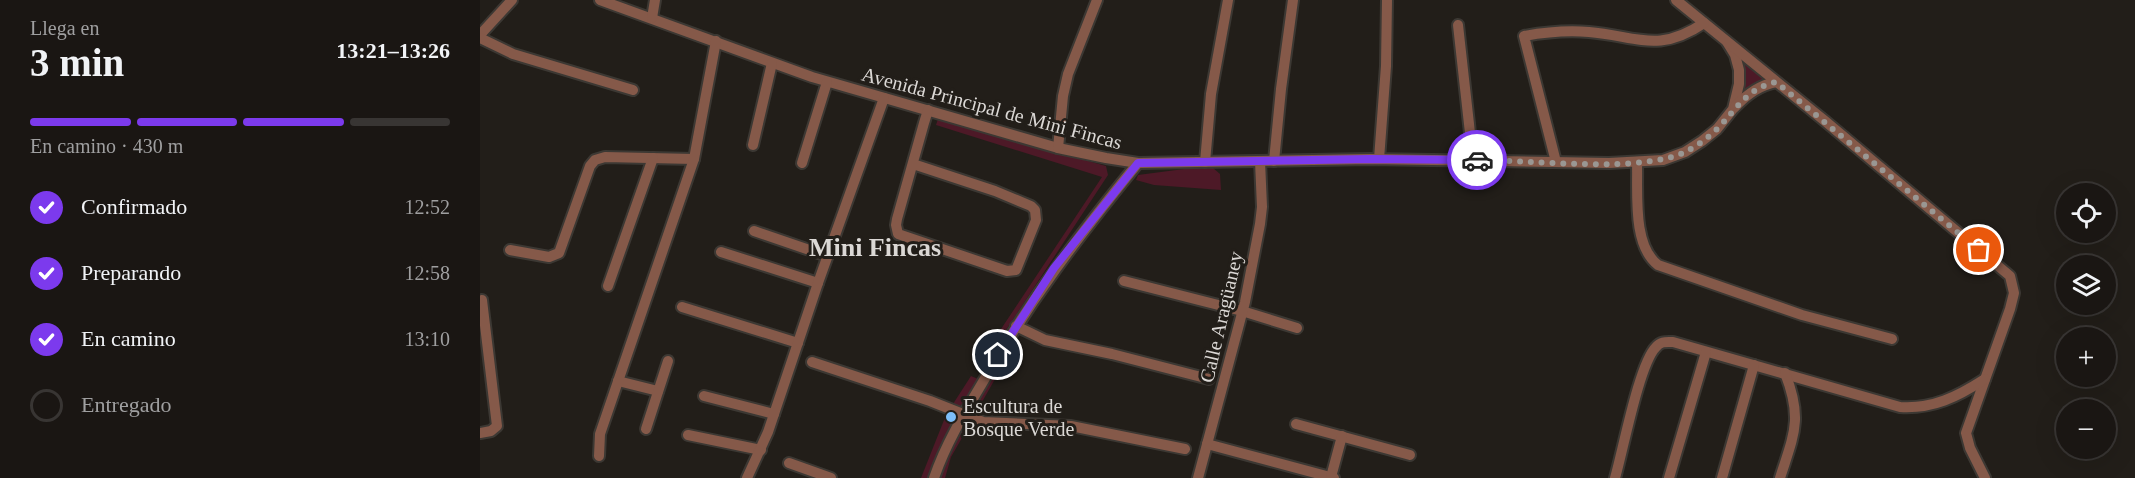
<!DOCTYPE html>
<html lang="es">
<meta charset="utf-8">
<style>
body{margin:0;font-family:"Times New Roman",serif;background:#272321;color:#f1f3f6;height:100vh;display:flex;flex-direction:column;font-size:22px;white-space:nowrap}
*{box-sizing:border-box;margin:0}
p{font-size:20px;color:#9f9fa0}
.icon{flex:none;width:33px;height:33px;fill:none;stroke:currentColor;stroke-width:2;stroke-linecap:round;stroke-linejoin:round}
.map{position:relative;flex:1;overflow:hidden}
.sheet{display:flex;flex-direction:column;background:#1a1613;width:480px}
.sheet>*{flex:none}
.fabs{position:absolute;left:1576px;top:183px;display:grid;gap:12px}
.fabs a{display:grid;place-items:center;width:60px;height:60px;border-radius:50%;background:#1a1613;box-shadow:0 6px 24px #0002,0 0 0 2px #383533;font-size:30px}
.pin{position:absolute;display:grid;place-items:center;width:51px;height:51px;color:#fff;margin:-26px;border:3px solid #fff;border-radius:50%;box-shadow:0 2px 6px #0007}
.courier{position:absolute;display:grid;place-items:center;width:60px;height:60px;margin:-30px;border:4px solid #7c3aed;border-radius:50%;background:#fff;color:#222;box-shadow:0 2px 8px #0007}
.headline em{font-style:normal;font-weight:600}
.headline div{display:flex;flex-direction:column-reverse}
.headline{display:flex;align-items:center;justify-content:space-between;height:102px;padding:0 30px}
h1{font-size:39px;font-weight:600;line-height:45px}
.bar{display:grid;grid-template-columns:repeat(4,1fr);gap:9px 6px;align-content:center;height:72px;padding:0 30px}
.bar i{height:8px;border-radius:4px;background:#383533}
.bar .selected{background:#7c3aed}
.bar p{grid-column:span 4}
ol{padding:0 30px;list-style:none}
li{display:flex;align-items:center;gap:18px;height:66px}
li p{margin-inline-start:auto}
li .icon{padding:6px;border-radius:50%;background:#7c3aed;color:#fff;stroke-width:4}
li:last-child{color:#9f9fa0}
li i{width:33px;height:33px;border:3px solid #383533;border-radius:50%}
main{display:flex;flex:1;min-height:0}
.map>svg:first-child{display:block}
.green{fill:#4d1927}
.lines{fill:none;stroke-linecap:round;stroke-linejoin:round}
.minor-casing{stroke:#3c3833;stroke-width:14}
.minor{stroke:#855949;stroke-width:10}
.done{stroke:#9a9793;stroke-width:6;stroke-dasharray:0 10.8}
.route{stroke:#7c3aed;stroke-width:8}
.poi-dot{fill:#7dbef9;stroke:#221e19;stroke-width:2}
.labels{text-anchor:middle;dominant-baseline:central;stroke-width:6;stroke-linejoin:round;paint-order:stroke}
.street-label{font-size:20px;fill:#dbd8d5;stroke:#221e19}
.poi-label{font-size:20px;fill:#dbd8d5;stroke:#221e19;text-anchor:start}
.district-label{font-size:26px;font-weight:bold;fill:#dbd8d5;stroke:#221e19}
</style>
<main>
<section class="sheet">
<div class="headline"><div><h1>3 min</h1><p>Llega en</p></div><em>13:21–13:26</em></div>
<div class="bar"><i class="selected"></i><i class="selected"></i><i class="selected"></i><i></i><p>En camino · 430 m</p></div>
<ol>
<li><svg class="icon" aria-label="check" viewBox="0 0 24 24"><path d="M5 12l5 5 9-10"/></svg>Confirmado<p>12:52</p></li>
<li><svg class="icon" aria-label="check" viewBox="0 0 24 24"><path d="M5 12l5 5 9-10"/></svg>Preparando<p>12:58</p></li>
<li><svg class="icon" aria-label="check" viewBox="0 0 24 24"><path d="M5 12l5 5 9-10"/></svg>En camino<p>13:10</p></li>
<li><i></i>Entregado</li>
</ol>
</section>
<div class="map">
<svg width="1655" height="478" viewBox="0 0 1655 478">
<rect width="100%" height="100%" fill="#221e19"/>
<g class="green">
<path d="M1255,55L1296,82L1256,97Z"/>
<path d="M458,119L626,166L628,175L522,336L517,335L622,177L456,125Z"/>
<path d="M733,168L740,174L741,190L674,185L656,180L658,175L704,169Z"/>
<path d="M512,339L519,342L505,365L498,362Z"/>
<path d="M513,370L519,372L494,416L488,413Z"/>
<path d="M491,376L498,379L480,407L473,404Z"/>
<path d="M468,410L477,413L451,478H441Z"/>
<path d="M484,420L491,422L471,457L465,478H460L466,456Z"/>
</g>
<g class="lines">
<g class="minor-casing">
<g id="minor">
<path d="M120,0L332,77L578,148L626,158L658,163L890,159L1129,163L1183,160L1205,152L1222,141L1237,129L1253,109L1259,84V70L1255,55L1247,42"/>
<path d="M1196,0L1345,121L1530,276L1534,293L1530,309L1486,433L1490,448L1505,478"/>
<path d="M172,18L175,0"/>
<path d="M978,25L993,160"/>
<path d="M0,35L32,0"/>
<path d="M0,38L33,54L153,90"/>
<path d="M1255,107C1267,94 1280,85 1296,82"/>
<path d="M273,145L292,63"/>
<path d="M578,148L583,96L588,74L617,0"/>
<path d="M899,159L906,66L907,0"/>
<path d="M794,161L801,89L813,0"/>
<path d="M725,162L731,94L748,0"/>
<path d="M1076,162L1044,36C1066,32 1087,30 1109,32C1157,36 1178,54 1224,23"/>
<path d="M1157,162C1158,192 1152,245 1178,265L1322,315L1412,339"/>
<path d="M322,163L347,82"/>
<path d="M433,164L515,191L551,206L555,210L556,220L536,270L527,271L418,234L416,225L417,219L444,123L448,110"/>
<path d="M274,231L347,256"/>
<path d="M30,250L69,257L79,253L110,166L115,160L125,157L214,159"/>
<path d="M241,252L338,283"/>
<path d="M644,281L762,311L817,328"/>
<path d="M128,286L173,158"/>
<path d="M202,307L318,343"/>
<path d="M536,326L565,340L632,354L729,379"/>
<path d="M332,362L450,401L503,422L591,426L705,449"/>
<path d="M138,381L178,391"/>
<path d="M224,396L294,414"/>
<path d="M816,424L930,455"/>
<path d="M166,429L188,361"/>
<path d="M0,433L11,431L17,426L2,300"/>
<path d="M208,435L281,450"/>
<path d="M727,444L854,478"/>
<path d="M119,456L120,434L214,159L236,41"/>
<path d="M309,463L351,478"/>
<path d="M851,477L862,436"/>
<path d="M267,478L288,432L338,283L404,98"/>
<path d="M454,478C466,443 485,412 504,380C550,300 600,234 658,163"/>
<path d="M718,478L765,302L780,224L782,207L780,161"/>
<path d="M1135,478C1143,451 1159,364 1176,347C1181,341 1186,342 1193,342L1420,407C1453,409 1477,397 1505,379"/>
<path d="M1189,478L1226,352"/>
<path d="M1242,478L1274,365"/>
<path d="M1300,478C1314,434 1323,419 1305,373"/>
</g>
</g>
<use href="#minor" class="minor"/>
</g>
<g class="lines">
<path class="done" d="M997,160C1050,160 1164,174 1207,151C1218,145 1228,138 1237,129C1256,110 1267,88 1296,82L1499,250"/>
<path class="route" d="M518,355L574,268L658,163L890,159L997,160"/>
</g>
<circle class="poi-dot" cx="471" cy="417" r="6"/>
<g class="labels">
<g class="street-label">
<text transform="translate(512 108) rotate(15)">Avenida Principal de Mini Fincas</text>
<text transform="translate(741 317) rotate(-77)">Calle Aragüaney</text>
</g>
<g class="poi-label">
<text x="483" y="406">Escultura de<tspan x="483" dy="23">Bosque Verde</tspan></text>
</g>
<g class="district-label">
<text x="395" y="247">Mini Fincas</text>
</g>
</g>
</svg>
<div class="fabs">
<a><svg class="icon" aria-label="locate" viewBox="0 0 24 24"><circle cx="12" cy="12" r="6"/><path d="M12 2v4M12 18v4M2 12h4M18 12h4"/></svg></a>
<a><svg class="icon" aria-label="layers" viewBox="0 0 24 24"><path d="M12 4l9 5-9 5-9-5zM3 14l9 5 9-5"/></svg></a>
<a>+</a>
<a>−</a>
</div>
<div class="pin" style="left:1499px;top:250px;background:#ea580c"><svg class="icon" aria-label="bag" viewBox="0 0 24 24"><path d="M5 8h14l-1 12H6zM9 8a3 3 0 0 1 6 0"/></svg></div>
<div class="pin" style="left:518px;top:355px;background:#1f2937"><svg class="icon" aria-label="home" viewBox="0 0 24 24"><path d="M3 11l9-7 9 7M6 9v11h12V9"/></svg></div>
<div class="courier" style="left:997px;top:160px"><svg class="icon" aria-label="car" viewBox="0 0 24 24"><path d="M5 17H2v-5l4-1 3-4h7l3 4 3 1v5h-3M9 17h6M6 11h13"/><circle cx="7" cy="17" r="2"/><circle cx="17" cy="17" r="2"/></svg></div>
</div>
</main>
